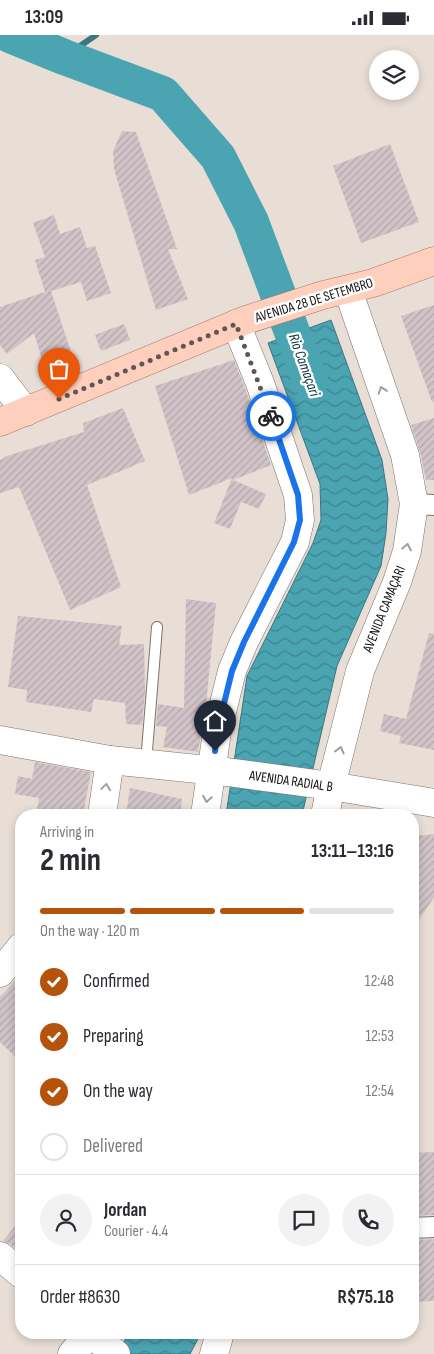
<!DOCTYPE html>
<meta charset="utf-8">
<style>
body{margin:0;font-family:"Sofia Sans Condensed",sans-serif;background:#f2f2f3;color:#2b2b33;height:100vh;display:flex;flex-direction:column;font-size:19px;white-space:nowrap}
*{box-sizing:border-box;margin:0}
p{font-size:16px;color:#7c7c81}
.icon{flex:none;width:28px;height:28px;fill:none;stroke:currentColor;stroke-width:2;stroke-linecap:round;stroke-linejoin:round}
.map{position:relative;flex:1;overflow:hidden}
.drawer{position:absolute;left:15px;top:774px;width:404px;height:530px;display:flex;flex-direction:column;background:#fff;border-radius:20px;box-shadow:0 2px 8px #0003}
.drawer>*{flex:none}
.tools{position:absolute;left:369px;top:15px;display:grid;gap:10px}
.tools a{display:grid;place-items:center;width:50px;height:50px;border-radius:50%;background:#fff;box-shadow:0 2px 8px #0003;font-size:25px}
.pin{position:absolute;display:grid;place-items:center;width:42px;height:42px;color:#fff;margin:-51px -21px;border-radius:50% 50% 50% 0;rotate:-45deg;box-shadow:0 0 5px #0007}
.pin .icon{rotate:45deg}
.courier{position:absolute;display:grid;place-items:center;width:50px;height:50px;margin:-25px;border:4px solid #1a73e8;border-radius:50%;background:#fff;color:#222;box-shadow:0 1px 6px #0007}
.summary em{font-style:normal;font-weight:700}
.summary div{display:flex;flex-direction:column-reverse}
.summary{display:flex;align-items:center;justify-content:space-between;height:85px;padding:0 25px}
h1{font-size:32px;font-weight:700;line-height:38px}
.bar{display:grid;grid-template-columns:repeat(4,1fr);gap:8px 5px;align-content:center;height:60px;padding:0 25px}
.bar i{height:6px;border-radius:4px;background:#e1e1e2}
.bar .on{background:#b45309}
.bar p{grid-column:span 4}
.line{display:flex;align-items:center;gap:12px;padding:0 25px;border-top:1px solid #e1e1e2}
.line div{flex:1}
.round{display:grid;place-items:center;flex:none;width:52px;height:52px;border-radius:26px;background:#f2f2f3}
ol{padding:0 25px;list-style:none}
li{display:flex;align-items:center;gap:15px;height:55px}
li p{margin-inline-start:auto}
li .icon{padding:5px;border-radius:50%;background:#b45309;color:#fff;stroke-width:4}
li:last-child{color:#7c7c81}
li i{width:28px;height:28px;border:2px solid #e1e1e2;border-radius:50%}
.status{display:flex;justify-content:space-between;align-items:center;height:35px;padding:0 25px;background:#fff;direction:ltr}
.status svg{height:14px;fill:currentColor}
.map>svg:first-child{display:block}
.water{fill:url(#water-waves);stroke:#3a7780}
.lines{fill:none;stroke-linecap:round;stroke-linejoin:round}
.stream{stroke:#3a7780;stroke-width:6}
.river{stroke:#4ba4b2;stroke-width:36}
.building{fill:url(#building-hatch)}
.lane-casing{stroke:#7d736c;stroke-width:12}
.street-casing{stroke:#7d736c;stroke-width:22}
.secondary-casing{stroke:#7d736c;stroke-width:29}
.primary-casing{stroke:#ac7763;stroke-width:29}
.lane{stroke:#fff;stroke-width:10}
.street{stroke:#fff;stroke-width:20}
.secondary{stroke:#fff;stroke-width:28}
.primary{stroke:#ffcfbe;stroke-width:28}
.oneway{stroke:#a19f9e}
.done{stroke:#5e5753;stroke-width:5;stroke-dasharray:0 9}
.route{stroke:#1a73e8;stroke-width:6}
.labels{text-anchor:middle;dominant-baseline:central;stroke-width:5;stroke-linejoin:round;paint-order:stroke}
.street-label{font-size:14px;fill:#130f0c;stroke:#fff}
.water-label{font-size:15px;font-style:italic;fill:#063239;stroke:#fff}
</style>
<div class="status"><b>13:09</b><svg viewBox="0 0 49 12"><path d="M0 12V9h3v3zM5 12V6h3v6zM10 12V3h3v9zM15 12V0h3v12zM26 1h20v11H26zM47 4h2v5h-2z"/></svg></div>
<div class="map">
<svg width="434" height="1319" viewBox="0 0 434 1319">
<defs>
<pattern id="water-waves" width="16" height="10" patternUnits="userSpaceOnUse" patternTransform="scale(1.25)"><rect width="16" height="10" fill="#4ba4b2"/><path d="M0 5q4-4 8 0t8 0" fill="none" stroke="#3d848f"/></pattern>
<pattern id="building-hatch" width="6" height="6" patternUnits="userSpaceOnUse" patternTransform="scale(1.25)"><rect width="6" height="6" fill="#d1c4c9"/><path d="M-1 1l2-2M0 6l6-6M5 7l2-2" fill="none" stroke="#b3a7ab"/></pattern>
</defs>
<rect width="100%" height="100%" fill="#e9ded6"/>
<g class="water">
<path d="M331,285L382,425L388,464L386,498L381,531L337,631L302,780H226L247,641L313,508L321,485L320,449L268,308Z"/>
<path d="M128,1298H201L190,1319H115L122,1312Z"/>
</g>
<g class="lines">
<path class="stream" d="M64,22L96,0"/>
<path class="river" d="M10,0L64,22L163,59L218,122L251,187L310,345"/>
</g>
<g class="building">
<path d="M122,96L136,97L177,214H168L188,264L156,275L114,134L113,116Z"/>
<path d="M390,109L419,187L361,208L333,131Z"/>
<path d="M54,180L60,199L80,192L87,213L95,211L111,258L87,266L81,247L51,256L72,320L44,331L34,298L7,319L0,310V272L45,257L35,225L45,222L33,188Z"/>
<path d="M434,270V367H432L401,281Z"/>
<path d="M124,289L130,305L101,316L95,300Z"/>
<path d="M234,325L245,353L271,430L233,445L266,459L259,474L241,467L230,494L214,488L232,443L189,460L155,351Z"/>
<path d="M123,373L145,426L87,450L121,552L70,575L19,452L0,458V425L7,421L84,397L83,388Z"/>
<path d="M434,383V445H426L420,417L411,390Z"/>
<path d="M186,564L216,568L206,670L198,717L163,712L167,692L156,691L158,669L184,673Z"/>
<path d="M18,581L122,591L119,610L144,609L145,657L142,690L126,689L125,668L94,664L91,677L26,667L27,655L8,652Z"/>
<path d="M429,598L434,599V715L399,708L401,701L380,696L384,679L406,684Z"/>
<path d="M35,727L91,737L83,780H61L37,775L39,763L15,759L18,741L32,744Z"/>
<path d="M130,753L182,764L180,780H126Z"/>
<path d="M434,799V862L412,896V813L417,801Z"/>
<path d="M21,939V1027L0,1007V962Z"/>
<path d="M434,1117V1180L412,1181V1118Z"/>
<path d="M21,1184V1219L10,1209L3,1206Z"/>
<path d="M434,1204V1266L412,1267V1205Z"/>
</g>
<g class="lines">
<g class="lane-casing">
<path id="lane" d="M146,728L157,592"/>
</g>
<g class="street-casing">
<g id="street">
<path d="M414,469L434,470"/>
<path d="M412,1193L434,1192"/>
</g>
</g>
<g class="secondary-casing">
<g id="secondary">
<path d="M0,343L26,377"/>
<path d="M0,705L110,725L227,737L331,751L434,768"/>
<path d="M102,780L110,725"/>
<path d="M205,780L217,697L232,636L244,607L295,507L300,485L298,460L260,348L236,289"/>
<path d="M325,780L331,751L360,636L397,547L407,516L414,469L405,420L348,255"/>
<path d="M0,938L21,912"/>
<path d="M0,1221L21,1239"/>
<path d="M90,1298L116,1319"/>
<path d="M72,1319L90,1298"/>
<path d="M214,1319L220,1298"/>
</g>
</g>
<g class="primary-casing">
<path id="primary" d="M0,387L246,285L323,260L373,248L434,226"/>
</g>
<use href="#lane" class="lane"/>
<use href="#street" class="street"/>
<use href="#secondary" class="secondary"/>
<use href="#primary" class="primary"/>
</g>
<defs><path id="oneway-chevron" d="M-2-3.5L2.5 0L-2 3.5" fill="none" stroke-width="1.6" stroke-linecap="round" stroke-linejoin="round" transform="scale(1.25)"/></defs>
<g class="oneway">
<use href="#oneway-chevron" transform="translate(382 355) rotate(-109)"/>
<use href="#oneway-chevron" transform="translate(407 512) rotate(-79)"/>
<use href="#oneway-chevron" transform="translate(340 715) rotate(-76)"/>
<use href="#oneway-chevron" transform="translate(106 752) rotate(-82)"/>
<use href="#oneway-chevron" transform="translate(207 764) rotate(99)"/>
</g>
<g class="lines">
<path class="done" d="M59,364L236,289L271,381"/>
<path class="route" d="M215,716L217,697L232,636L244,607L294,507L300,485L298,460L271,381"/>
</g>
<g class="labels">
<g class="street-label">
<text transform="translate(314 265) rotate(-17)">AVENIDA 28 DE SETEMBRO</text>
<text transform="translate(384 574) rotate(-68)">AVENIDA CAMAÇARI</text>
<text transform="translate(291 746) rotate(8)">AVENIDA RADIAL B</text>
</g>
<g class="water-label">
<text transform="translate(304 330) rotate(70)">Rio Camaçari</text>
</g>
</g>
</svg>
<div class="tools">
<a><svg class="icon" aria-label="layers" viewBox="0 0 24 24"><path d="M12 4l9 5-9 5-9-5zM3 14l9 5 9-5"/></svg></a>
</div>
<div class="pin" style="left:59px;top:364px;background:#ea580c"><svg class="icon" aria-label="bag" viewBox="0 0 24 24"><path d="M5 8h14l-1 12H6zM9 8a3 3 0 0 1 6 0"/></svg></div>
<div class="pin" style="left:215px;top:716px;background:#1f2937"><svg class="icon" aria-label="home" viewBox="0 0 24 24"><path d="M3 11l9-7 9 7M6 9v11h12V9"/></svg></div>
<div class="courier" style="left:271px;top:381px"><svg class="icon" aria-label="bike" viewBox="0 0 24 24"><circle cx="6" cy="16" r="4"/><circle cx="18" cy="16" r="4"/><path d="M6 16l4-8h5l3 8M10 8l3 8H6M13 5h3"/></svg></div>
<section class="drawer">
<div class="summary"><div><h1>2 min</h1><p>Arriving in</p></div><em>13:11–13:16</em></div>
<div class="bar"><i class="on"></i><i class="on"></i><i class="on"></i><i></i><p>On the way · 120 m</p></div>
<ol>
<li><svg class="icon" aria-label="check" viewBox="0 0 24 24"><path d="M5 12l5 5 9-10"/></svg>Confirmed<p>12:48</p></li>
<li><svg class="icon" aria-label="check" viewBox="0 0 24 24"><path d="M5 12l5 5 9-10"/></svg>Preparing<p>12:53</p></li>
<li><svg class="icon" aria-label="check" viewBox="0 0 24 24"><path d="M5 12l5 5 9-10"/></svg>On the way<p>12:54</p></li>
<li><i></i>Delivered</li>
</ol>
<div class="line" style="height:90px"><a class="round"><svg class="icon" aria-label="person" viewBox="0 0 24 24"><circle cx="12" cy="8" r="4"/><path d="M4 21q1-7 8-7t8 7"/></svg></a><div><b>Jordan</b><p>Courier · 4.4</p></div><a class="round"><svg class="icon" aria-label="chat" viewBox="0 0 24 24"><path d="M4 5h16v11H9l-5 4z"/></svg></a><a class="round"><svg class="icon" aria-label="phone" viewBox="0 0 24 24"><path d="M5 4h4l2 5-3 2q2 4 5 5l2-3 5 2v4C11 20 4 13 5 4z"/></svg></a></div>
<div class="line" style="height:65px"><div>Order #8630</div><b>R$75.18</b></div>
</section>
</div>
